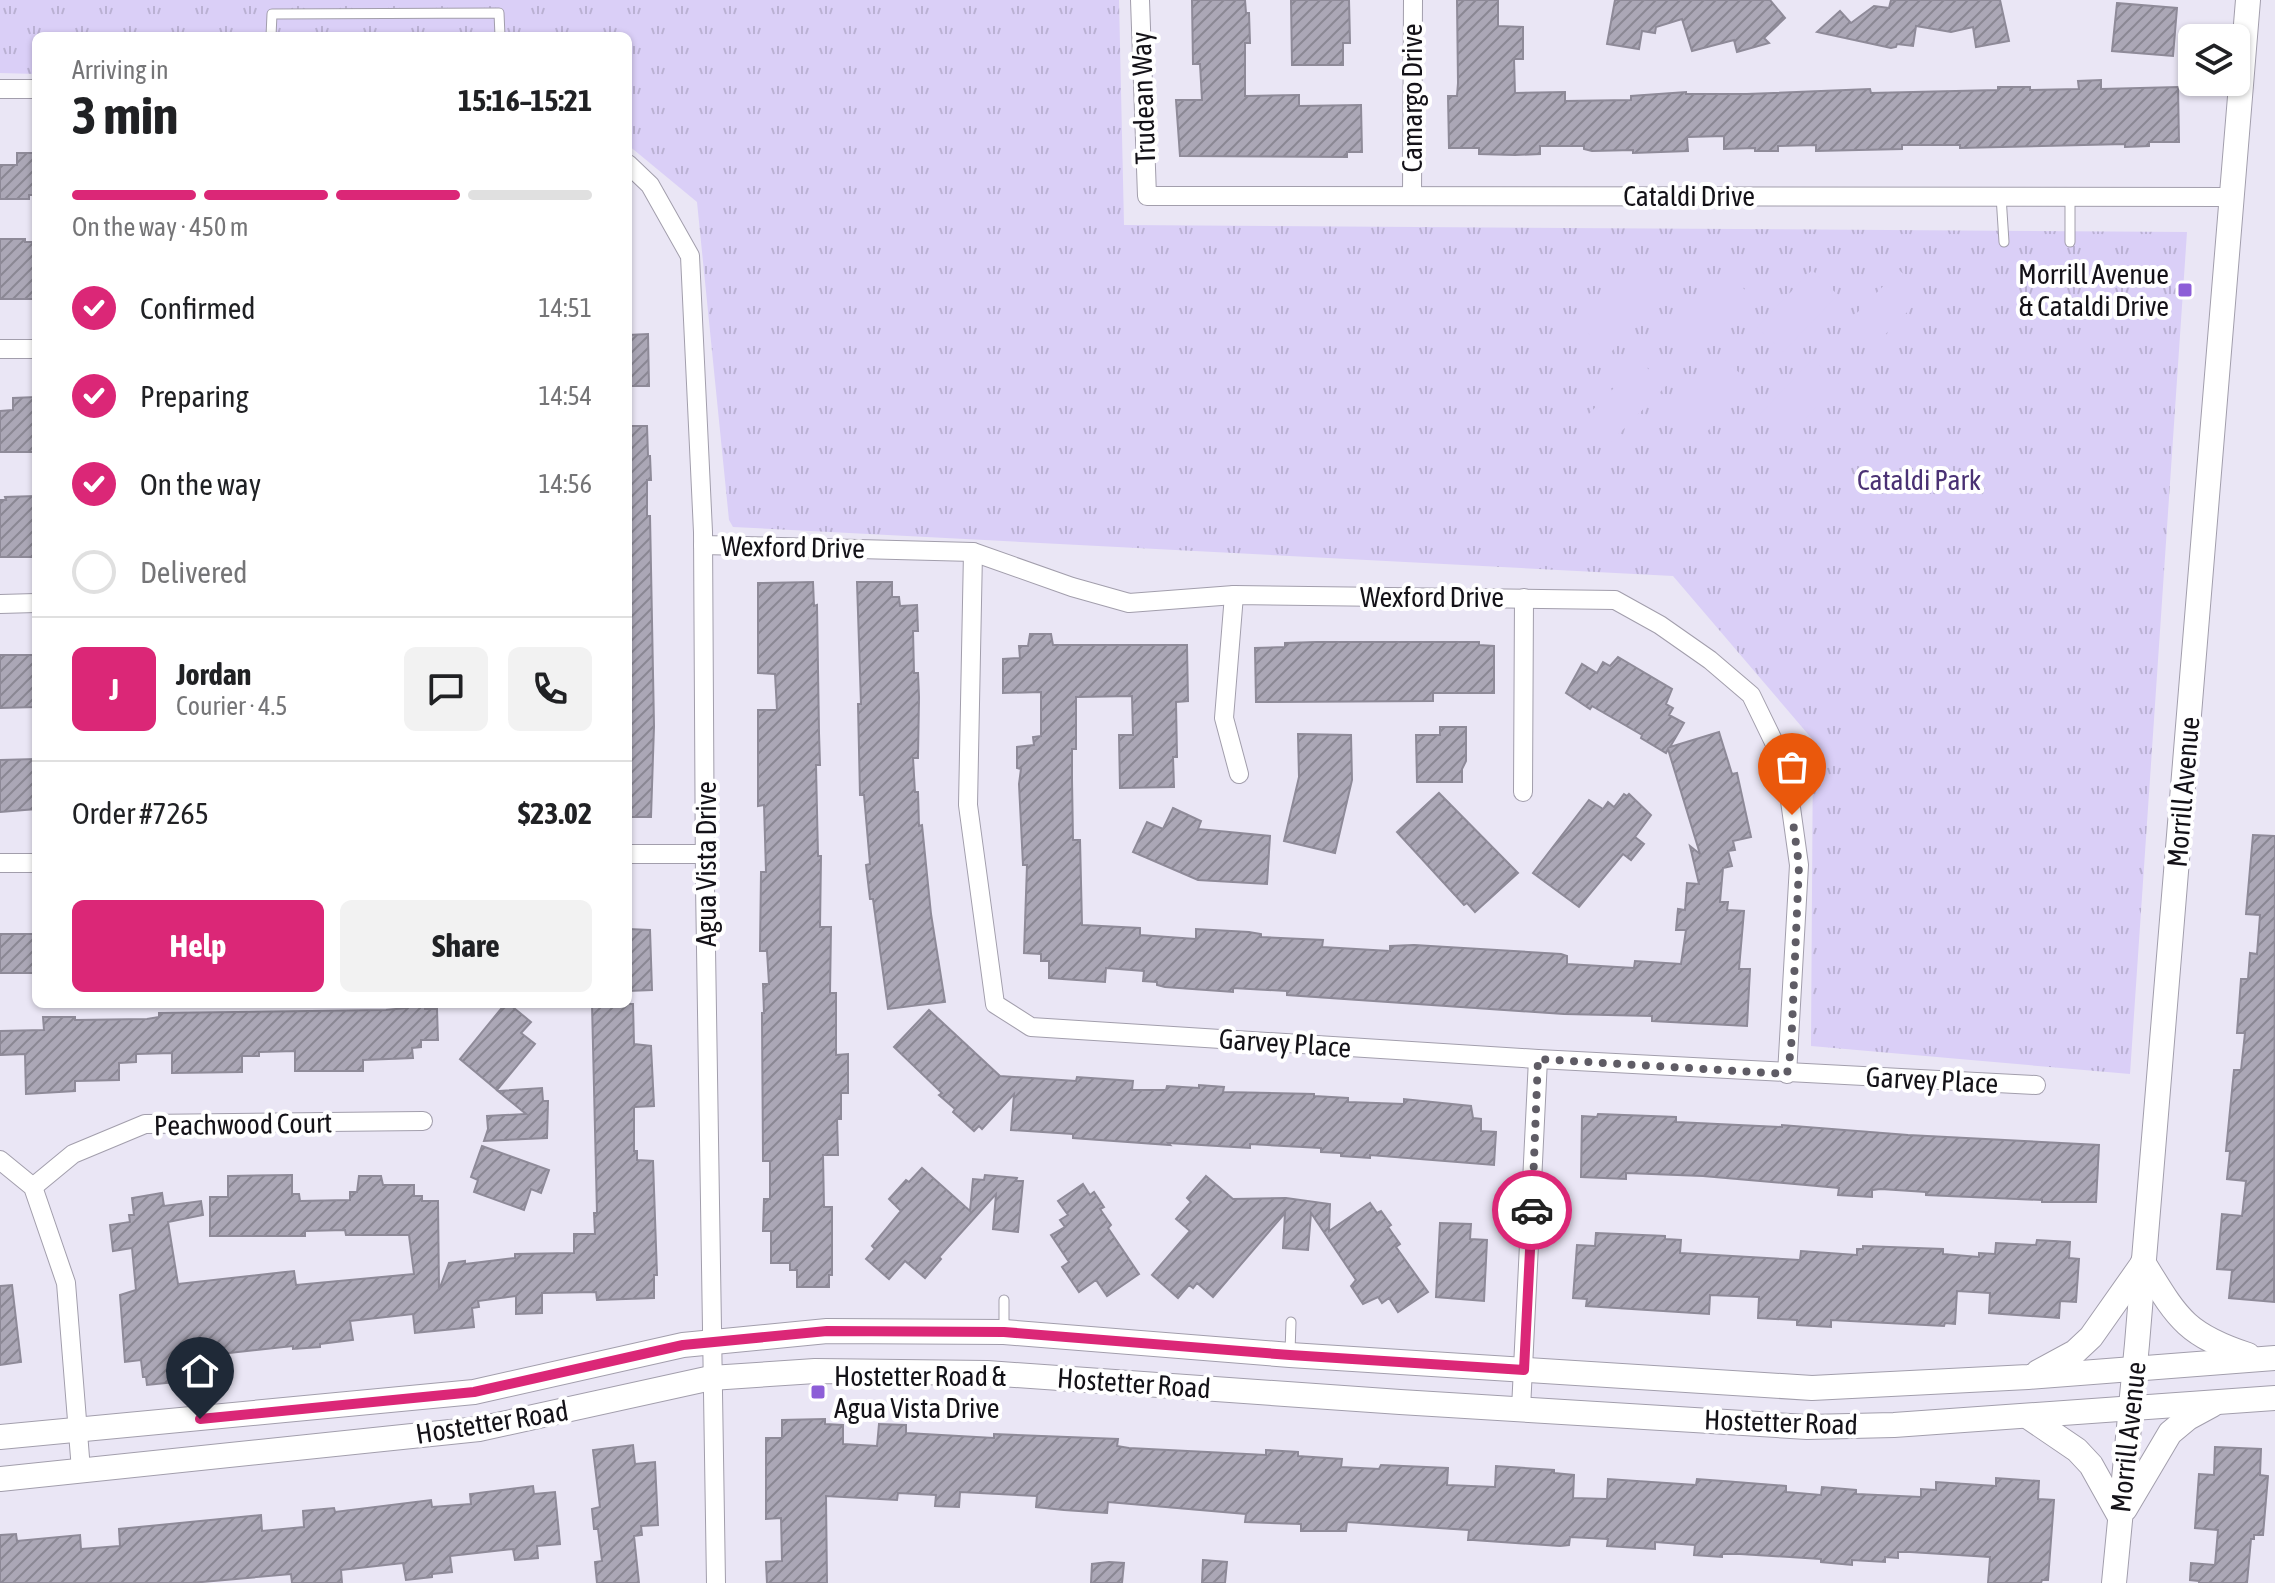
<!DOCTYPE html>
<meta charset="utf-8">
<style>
body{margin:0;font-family:"Asap Condensed",sans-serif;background:#f2f2f2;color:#202124;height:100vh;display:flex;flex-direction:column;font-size:30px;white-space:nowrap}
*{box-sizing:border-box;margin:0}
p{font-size:26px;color:#757577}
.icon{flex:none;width:44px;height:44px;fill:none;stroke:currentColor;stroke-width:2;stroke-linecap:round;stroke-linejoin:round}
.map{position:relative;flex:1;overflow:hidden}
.side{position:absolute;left:32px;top:32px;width:600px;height:976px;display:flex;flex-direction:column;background:#fff;border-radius:12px;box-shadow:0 2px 6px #0004}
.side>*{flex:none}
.buttons{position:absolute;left:2178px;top:24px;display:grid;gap:16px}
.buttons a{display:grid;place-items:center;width:72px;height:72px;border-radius:12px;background:#fff;box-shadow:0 2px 6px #0004;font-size:40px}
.pin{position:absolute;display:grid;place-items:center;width:68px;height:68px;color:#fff;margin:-82px -34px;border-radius:50% 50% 50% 0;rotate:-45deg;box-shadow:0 0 8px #0007}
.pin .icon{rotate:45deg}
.courier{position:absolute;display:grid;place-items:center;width:80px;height:80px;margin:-40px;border:6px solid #db2777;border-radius:50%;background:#fff;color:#222;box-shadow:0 2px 10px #0007}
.head em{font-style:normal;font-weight:700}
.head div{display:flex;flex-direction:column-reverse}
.head{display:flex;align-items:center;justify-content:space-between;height:136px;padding:0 40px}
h1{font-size:52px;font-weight:700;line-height:60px}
.bar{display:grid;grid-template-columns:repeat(4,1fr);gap:12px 8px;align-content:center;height:96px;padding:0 40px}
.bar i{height:10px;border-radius:6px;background:#e0e0e0}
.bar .on{background:#db2777}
.bar p{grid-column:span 4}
.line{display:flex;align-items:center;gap:20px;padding:0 40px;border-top:2px solid #e0e0e0}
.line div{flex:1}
.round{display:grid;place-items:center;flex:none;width:84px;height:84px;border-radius:12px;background:#f2f2f2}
ol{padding:0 40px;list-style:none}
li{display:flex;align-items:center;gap:24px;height:88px}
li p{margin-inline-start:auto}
li .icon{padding:8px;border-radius:50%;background:#db2777;color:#fff;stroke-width:4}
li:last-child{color:#757577}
li i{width:44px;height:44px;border:4px solid #e0e0e0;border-radius:50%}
.action{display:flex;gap:16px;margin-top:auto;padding:16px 40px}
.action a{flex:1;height:92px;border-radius:12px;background:#db2777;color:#fff;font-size:32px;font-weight:700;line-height:92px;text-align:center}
.action a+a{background:#f2f2f2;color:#202124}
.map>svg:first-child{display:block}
.grass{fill:url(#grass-tufts)}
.garden{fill:#dacff7}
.building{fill:url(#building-hatch);stroke:#8e8a98;stroke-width:2}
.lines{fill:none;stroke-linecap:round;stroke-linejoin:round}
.lane-casing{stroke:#a29eac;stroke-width:11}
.street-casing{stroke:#a29eac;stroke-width:20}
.secondary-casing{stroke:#a29eac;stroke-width:26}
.lane{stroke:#fff;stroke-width:9}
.street{stroke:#fff;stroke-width:18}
.secondary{stroke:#fff;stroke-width:24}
.done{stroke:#5f5c65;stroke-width:8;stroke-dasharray:0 14.4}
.route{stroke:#db2777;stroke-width:10}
.poi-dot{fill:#8d5ed7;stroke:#fff;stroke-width:3}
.labels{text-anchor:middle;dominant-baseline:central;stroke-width:8;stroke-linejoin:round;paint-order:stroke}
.street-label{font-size:28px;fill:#141218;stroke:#fff}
.poi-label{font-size:28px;fill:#141218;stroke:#fff;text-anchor:end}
.park-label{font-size:28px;fill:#4a3174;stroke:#fff}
</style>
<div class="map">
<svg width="2275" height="1583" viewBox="0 0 2275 1583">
<defs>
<pattern id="grass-tufts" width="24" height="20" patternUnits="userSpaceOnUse" patternTransform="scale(2)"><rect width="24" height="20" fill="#dacff7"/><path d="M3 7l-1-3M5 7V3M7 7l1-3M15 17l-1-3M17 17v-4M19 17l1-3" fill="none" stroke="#bab1d3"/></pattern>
<pattern id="building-hatch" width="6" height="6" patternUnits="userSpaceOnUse" patternTransform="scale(2)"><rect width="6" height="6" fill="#aba7b6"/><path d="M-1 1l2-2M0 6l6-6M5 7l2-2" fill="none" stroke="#8a8793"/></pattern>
</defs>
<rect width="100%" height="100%" fill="#eae6f5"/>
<path class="grass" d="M0,0H1119L1124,225L2187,232L2130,1074L1811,1046L1813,740L1673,576L733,527L729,520L697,202L628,145V36H36V74L0,73Z"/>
<g class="garden">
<path d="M1812,270L1838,295L1783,352L1757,327Z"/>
<path d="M1899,270L1925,294L1869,351L1844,326Z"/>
<path d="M1726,271L1751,296L1696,353L1670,328Z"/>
<path d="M1639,272L1665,297L1609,354L1583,329Z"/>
<path d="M1813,359L1839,384L1783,441L1758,416Z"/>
<path d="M1726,360L1752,385L1697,442L1671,417Z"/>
<path d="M1640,361L1666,386L1610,443L1585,418Z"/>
</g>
<g class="building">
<path d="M1192,0H1245L1246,13H1249L1250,43H1245V96L1299,95V106L1361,105L1362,152H1347V157L1180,156L1176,100H1202L1200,64H1193Z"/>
<path d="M1291,0H1349L1350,43H1343V65H1292Z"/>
<path d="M1457,0H1498V26L1523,27V59H1514L1515,93L1565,92V101L1631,100V96L1686,92V94H1747L1870,89L1871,93L1998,90V87H2030V90L2079,89L2078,81L2101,80V89L2178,87L2179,142H2149V146L2125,147V144L1960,148V145H1902V149L1816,151V145L1778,146V151H1755V148L1724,149V136L1687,137L1688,151L1633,153V150L1592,151L1584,149V146H1540V154L1515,155L1479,154V148H1449L1448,96H1457L1458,83Z"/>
<path d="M1615,0H1770L1785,18L1764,38L1769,43L1737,52L1734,40L1692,51L1682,19L1656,27L1655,33L1642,31L1639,49L1607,44Z"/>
<path d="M1891,0H2000L2009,41L1976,47L1973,27L1951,32L1916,26L1913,46L1897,44L1896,47L1891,48L1817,32L1840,11L1851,23L1874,6L1889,8Z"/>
<path d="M2117,3L2177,8L2173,56L2112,51Z"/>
<path d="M17,153H36V195H29V199H0V165H17Z"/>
<path d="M0,239H25V242H36V299H0Z"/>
<path d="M648,334L649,386H628V335Z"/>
<path d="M36,397V452H0V411L13,410V398Z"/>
<path d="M628,426H647L648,456H650L651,480H647V516H650L654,726L651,817H628Z"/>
<path d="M36,496V557H0V500H6L5,497Z"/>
<path d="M813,582L814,606L817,605L819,733L820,765H816L818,856H821L820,927H831L830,993H836V1055L848,1054V1093H841V1119H837L838,1155H823L824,1207H832V1275H829V1287H797V1270H790V1263H771V1231H763L764,1199H770V1161H763L762,1013H764L763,984H769L767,951H760L761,872H766L764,805L758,806V710H777L775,674L758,673V583Z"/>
<path d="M857,582H892V597H899L900,606L917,605L918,631H913L914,673H918L919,697L918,758H913L915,792H918L919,826L922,825L931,914L945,1002L888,1009L873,899H870L866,865L870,864L864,795H860L858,704H861Z"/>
<path d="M1030,634H1051L1053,645H1187L1188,701L1176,702L1177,757H1173L1174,787L1120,788L1119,735H1133L1132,696L1076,697V749H1072V780L1073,840H1080L1082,925L1140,928V935L1196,939V929L1249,932L1261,934V937L1323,940L1322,947L1390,951V946L1414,945L1561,954L1567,956V964L1634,968L1635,961L1681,964L1686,930H1676L1678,909L1685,910L1687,883L1699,884L1690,846L1700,854L1668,749L1666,753L1641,738L1642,735L1592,706L1590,709L1566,693L1582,664L1597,673L1603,662L1610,666L1618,657L1672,689L1666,704L1673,708L1669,715L1684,723L1670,747L1719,732L1732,774L1737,773L1751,837L1733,841L1735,850L1728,851L1732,866L1723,868L1720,902H1728L1727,910L1744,911L1739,969H1750L1747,1026L1652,1021V1016L1564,1014L1287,995V991L1233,988V992L1165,987L1157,985V982L1143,981L1144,971L1106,968L1105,982L1049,978V961H1041V954L1024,953L1027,865H1023L1019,784L1021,769L1017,768V747L1034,745L1033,737L1041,736V692L1003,693V659L1020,658L1019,646H1028Z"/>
<path d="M1316,642H1479V645L1494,646V693H1433V701L1256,702L1255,648L1285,647V643Z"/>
<path d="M0,655H36V707L0,708Z"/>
<path d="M1440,727H1466V761L1462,769V782H1417L1416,735H1440Z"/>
<path d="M1298,734L1351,735L1352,780L1335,853L1284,841L1299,777Z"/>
<path d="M36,759V809L0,812V760Z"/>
<path d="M1439,793L1518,873L1475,912L1467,903L1464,905L1397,832Z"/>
<path d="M1624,794L1627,796L1629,794L1651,815L1635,837L1644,844L1631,860L1623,854L1579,907L1533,873L1589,800L1603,809L1608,802L1614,807Z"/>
<path d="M1173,808L1201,821L1198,829L1270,836L1267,884L1198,880L1133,852L1147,822L1163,829Z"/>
<path d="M2253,835L2275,836L2274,1302L2229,1298L2232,1270L2217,1269L2222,1214L2242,1216L2246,1181L2227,1179L2230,1151H2226L2234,1070H2241L2245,1033H2237L2241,979H2248L2250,953L2257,954L2260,915L2246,914Z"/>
<path d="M628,929L650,930L652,990L628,991Z"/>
<rect x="0" y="934" width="36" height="39"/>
<path d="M505,1004H509L531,1022L521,1033L535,1044L497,1090L460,1059Z"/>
<path d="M592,1004H633L634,1044L651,1046L654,1106L634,1107V1151H637V1160L653,1161L657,1275H654V1298L597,1300L596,1292L542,1293V1313L516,1314V1296L478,1301L479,1307L472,1308L474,1327L415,1333L413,1314L350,1321L353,1340L320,1344V1347L293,1349V1346L184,1358L185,1381L147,1385L146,1377H143L141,1360L125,1362L120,1295L136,1290L132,1248L113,1251L110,1225L130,1222L129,1215H134L132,1198L162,1193L164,1206L201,1201L203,1215L168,1222L178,1284L294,1271L296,1285L414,1274L409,1235H346L345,1230L305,1231V1236H210V1197H228V1176L292,1175V1194H299L300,1201L350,1200V1192H357L359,1176H381L383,1185H414V1196H422V1201H438L439,1290L449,1263L465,1261V1264L515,1258V1254L574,1253V1234H595L594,1213H597Z"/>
<path d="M406,1005H425V1009H437L438,1040H421V1047L412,1048L413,1058L363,1060V1071H295V1051L259,1052V1056H242V1072L172,1073V1053L136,1054V1062L119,1063V1080L75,1081V1091L26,1094L25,1054L0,1055V1031L44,1030L43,1017H75V1020L147,1019L159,1017V1013L386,1010L406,1008Z"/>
<path d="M929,1010L1000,1076L1076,1081L1077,1077L1133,1081L1132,1090H1166L1167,1086L1199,1088V1085L1224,1087L1223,1092L1314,1094V1096L1348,1098V1102L1404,1104V1099L1471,1106L1473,1118L1481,1119V1131L1496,1132L1494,1165L1370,1155V1158L1341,1156V1153L1321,1152V1148L1250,1144V1148L1168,1143L1170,1145L1073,1138V1134L1011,1130L1014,1094L982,1129L979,1126L974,1131L953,1112L955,1109L939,1095L942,1093L894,1047Z"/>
<path d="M542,1088L543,1101H548L547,1138L484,1141L488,1129L487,1116L526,1114L498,1091Z"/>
<path d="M1598,1114L1676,1117V1122L1782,1127V1125L1908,1135L2099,1145L2096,1202H2042V1200L1926,1195V1192L1881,1189L1872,1190V1197L1838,1195L1839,1188L1703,1176L1626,1173V1179L1581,1177L1582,1116L1597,1117Z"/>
<path d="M482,1146L549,1170L541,1193L531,1189L524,1210L474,1192L478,1180L471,1177Z"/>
<path d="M922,1168L970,1211L973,1179L984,1180L985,1175L1017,1178L1016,1181H1023L1018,1232L993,1229L996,1194L939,1257L941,1259L925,1278L905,1261L889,1279L866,1259L875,1249L872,1246L901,1211L889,1199L906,1180L909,1182Z"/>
<path d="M1206,1176L1233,1199L1286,1198L1330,1204L1329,1231L1370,1203L1377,1213L1381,1211L1391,1225L1388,1227L1400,1244L1396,1247L1428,1292L1398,1312L1389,1298L1382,1303L1378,1297L1363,1304L1351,1286L1356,1280L1311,1213L1308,1250L1283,1248L1285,1213L1213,1297L1197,1283L1193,1288L1189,1285L1178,1298L1152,1275L1190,1231L1176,1219L1191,1202L1187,1198Z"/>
<path d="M1083,1184L1090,1195L1094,1192L1104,1207L1100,1209L1111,1225L1108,1228L1139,1274L1107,1296L1096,1280L1079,1292L1062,1267L1069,1262L1051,1235L1065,1227L1060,1220L1068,1215L1058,1201Z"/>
<path d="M1440,1223L1471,1224L1470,1239L1487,1240L1484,1301L1436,1297Z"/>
<path d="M1596,1233L1665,1236V1239L1681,1240L1680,1253L1800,1260L1801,1251L1857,1255V1249H1863V1246L1943,1249V1254L1979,1257V1253L1995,1254L1996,1243L2036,1245L2037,1240L2070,1242L2069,1258L2079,1259L2076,1302L2060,1301L2059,1318L1989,1313L1990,1293L1957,1291L1955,1324L1945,1323L1944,1326L1831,1320V1327L1797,1325V1320L1758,1318L1759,1297L1710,1295L1709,1314L1586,1306L1587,1299L1573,1298L1577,1245L1595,1246Z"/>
<path d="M12,1285L21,1362L0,1365V1286Z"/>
<path d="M825,1419V1424L843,1425V1444L877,1446L879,1424L906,1425V1433L994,1438V1434L1118,1439L1117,1446L1129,1448L1266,1455V1450L1298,1452V1456L1342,1459L1341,1467L1379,1469L1381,1465L1448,1468L1447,1485L1495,1487L1496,1466L1554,1470V1473L1574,1475L1573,1498L1607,1499L1608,1479L1696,1485L1697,1479L1723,1481L1786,1486V1492L1821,1495L1822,1487L1856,1490V1494L1921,1497V1489L1936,1490V1482L1996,1486V1478L2039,1481L2038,1499L2054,1500L2048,1580H2042L2041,1583H1988L1990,1557L1910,1552H1898V1558L1885,1557V1562L1852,1560V1565L1821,1562V1559L1740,1554H1722V1557L1694,1555L1695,1545L1655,1542V1549L1607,1546L1608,1539L1570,1537L1569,1545L1560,1546L1473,1540H1468L1469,1530L1347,1522L1346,1531H1301V1524L1245,1522L1246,1514L1108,1502L1107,1513L1064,1510L1036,1507L1037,1496L960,1492L959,1507L935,1506L936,1495L898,1493L897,1500L826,1496L827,1583H767L766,1562L782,1561L781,1518L766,1519V1438H782V1420Z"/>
<path d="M633,1445L635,1464L655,1462L658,1525L641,1526L642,1535L634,1536L639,1583H597L595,1562L602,1561L598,1529H594L592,1509L600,1507L593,1450Z"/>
<path d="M2215,1447L2261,1449L2260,1475L2268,1476L2263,1535H2254V1539H2251L2247,1583H2199V1581L2190,1580L2191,1563L2215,1565L2218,1530L2195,1528L2199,1474L2214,1475Z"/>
<path d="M533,1486L534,1494L555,1492L560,1544L537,1546L538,1558L515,1560L513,1549L450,1556L452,1572L432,1574V1577L406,1580L403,1563L341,1570L342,1583H292L291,1574L191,1583H0V1535L16,1534L17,1541L80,1535L81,1549L120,1546L119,1529L261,1515L262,1531L304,1527L303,1511L334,1508L335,1512L431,1500L432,1507L471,1504L470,1494Z"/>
<path d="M1203,1560L1227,1562L1225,1583H1202Z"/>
<path d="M1109,1562L1124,1563L1122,1583H1091L1092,1564Z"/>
</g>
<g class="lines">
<g class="lane-casing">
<g id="lane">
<path d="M271,36L272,14L499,13L500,36"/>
<path d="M2001,196L2004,242"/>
<path d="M2070,197V242"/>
<path d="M1004,1300V1329"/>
<path d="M1290,1352L1291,1322"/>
</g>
</g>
<g class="street-casing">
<g id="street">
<path d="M1140,0L1147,196L2232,197"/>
<path d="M0,89H36"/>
<path d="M628,164L650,185L690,256L703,532L705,885L716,1583"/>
<path d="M1412,196L1413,0"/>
<path d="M0,349H36"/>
<path d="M703,545L973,552L1072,587L1129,603L1234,595L1615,600L1660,625L1710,660L1751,695L1785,765L1799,865L1787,1074"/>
<path d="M973,552L968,805L995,1004L1031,1027L1538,1059L2036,1085"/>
<path d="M1234,595L1224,718L1239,774"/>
<path d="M0,604L36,603"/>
<path d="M1523,792L1524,598"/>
<path d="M628,854H705"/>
<path d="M0,863H36"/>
<path d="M0,1160L33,1187L66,1283L81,1470"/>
<path d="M33,1187L73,1154L145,1124L423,1121"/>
<path d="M1521,1409L1538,1059"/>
</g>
</g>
<g class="secondary-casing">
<g id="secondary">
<path d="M2143,1262C2177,1317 2184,1334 2248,1355"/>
<path d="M2038,1372L2075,1352L2091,1337L2141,1266"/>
<path d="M2027,1416L2077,1450L2091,1465L2120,1517"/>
<path d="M0,1437L474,1392L683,1345L827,1331L1004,1332L1290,1355L1812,1388L2028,1377L2275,1358"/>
<path d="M0,1479L479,1429L711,1378L815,1371L987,1373L1400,1402L1807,1427L1894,1425L2275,1398"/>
<path d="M2125,1509L2170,1433L2188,1418L2212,1405"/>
<path d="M2114,1583L2137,1344L2248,0"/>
</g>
</g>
<use href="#lane" class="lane"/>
<use href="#street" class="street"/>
<use href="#secondary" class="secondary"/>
</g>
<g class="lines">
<path class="done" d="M1532,1210L1538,1059L1787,1074L1791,1050L1799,865L1792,815"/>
<path class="route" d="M200,1419L474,1392L683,1345L827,1331L1004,1332L1290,1355L1524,1370L1532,1210"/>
</g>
<g class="poi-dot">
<rect x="2177" y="282" width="16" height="16" rx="4"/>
<rect x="810" y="1384" width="16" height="16" rx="4"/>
</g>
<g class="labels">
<g class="street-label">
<text transform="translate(1143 98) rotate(-92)">Trudean Way</text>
<text transform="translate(1412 98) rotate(-90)">Camargo Drive</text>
<text x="1689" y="196">Cataldi Drive</text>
<text transform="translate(793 547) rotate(1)">Wexford Drive</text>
<text x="1432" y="597">Wexford Drive</text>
<text transform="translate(2183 792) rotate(-85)">Morrill Avenue</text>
<text transform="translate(706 864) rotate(-90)">Agua Vista Drive</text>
<text transform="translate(1285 1043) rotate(4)">Garvey Place</text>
<text transform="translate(1932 1080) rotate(3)">Garvey Place</text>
<text transform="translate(243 1124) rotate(-1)">Peachwood Court</text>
<text transform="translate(1134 1383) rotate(4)">Hostetter Road</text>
<text transform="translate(492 1422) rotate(-9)">Hostetter Road</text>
<text transform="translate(1781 1422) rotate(2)">Hostetter Road</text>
<text transform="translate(2128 1437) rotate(-84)">Morrill Avenue</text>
</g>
<g class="poi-label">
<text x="2169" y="274">Morrill Avenue<tspan x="2169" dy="32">&amp; Cataldi Drive</tspan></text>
<text x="834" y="1376" text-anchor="start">Hostetter Road &amp;<tspan x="834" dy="32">Agua Vista Drive</tspan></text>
</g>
<g class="park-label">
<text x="1919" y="480">Cataldi Park</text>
</g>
</g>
</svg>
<div class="buttons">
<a><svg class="icon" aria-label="layers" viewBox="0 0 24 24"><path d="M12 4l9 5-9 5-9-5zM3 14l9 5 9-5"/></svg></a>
</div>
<div class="pin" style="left:1792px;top:815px;background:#ea580c"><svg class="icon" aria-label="bag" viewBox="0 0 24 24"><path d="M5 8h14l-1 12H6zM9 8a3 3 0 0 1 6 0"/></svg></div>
<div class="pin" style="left:200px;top:1419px;background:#1f2937"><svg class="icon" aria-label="home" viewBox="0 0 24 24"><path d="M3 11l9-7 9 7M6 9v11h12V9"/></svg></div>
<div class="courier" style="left:1532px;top:1210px"><svg class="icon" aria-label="car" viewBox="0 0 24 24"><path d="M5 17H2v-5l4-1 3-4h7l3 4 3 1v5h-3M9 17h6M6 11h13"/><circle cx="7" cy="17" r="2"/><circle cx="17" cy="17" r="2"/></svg></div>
<section class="side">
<div class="head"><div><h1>3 min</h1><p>Arriving in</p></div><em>15:16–15:21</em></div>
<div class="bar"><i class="on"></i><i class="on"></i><i class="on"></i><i></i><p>On the way · 450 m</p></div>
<ol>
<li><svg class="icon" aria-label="check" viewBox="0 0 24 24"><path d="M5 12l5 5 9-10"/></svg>Confirmed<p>14:51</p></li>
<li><svg class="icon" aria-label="check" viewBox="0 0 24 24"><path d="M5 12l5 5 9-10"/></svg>Preparing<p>14:54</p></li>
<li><svg class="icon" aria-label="check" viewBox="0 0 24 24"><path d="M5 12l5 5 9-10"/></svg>On the way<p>14:56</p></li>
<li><i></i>Delivered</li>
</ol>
<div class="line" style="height:144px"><b class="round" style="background:#db2777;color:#fff">J</b><div><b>Jordan</b><p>Courier · 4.5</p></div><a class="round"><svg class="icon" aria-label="chat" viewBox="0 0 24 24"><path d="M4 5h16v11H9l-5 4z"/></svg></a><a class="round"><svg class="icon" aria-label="phone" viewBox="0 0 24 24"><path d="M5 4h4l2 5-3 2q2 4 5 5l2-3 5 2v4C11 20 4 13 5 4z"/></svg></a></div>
<div class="line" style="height:104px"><div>Order #7265</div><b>$23.02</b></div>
<div class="action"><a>Help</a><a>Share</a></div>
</section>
</div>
